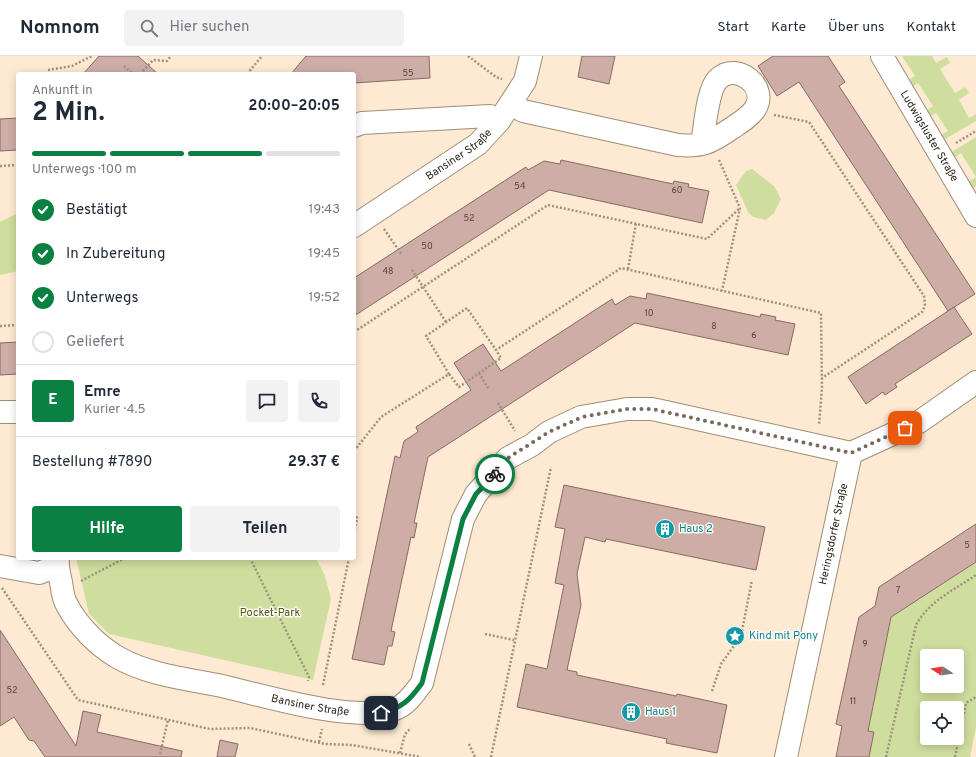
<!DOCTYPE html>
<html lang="de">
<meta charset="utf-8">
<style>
body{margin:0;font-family:Overpass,sans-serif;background:#f2f2f3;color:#1f2937;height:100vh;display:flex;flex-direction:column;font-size:15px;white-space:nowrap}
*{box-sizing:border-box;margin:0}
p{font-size:13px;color:#747a83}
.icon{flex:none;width:22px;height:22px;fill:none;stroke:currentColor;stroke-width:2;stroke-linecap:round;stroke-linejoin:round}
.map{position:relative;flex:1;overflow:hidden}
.details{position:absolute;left:16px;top:16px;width:340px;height:488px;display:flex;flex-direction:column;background:#fff;border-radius:4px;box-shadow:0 2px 10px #0003}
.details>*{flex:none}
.needle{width:26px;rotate:282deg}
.controls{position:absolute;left:920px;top:593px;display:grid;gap:8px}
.controls a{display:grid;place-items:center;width:44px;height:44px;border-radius:4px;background:#fff;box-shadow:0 2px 10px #0003;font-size:20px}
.pin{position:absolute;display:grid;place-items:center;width:34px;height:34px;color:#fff;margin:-17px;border-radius:8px;box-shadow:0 2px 6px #0006}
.courier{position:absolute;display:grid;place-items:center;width:40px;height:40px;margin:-20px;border:3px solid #0b8043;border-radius:50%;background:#fff;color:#222;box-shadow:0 1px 5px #0007}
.overview em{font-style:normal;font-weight:700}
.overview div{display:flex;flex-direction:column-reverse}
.overview{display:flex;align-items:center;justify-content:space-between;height:68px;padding:0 16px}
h1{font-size:26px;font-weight:700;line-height:30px}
.bar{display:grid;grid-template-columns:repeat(4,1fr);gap:6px 4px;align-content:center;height:48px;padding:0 16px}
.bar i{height:5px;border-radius:3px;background:#e0e1e3}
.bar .current{background:#0b8043}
.bar p{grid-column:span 4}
.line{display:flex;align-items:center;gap:10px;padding:0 16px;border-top:1px solid #e0e1e3}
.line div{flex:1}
.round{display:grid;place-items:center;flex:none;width:42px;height:42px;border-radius:4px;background:#f2f2f3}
ol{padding:0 16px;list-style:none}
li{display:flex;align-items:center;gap:12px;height:44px}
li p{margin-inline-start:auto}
li .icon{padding:4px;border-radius:50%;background:#0b8043;color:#fff;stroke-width:4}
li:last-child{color:#747a83}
li i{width:22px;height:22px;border:2px solid #e0e1e3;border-radius:50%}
.cta{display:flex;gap:8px;margin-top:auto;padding:8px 16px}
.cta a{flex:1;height:46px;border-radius:4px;background:#0b8043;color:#fff;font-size:16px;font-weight:700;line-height:46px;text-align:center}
.cta a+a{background:#f2f2f3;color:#1f2937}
header{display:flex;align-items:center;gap:24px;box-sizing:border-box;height:56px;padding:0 20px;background:#fff;border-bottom:1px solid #e0e1e3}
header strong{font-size:19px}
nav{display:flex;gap:22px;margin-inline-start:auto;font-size:14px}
.search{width:280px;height:36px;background:#f2f2f3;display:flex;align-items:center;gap:10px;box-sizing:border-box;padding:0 14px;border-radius:4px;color:#747a83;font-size:15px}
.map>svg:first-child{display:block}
.green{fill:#cfde9e;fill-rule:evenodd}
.building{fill:#cdada6;stroke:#876a64}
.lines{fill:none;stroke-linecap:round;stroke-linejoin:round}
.minor-casing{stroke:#9f8d77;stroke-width:24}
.path{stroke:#9f917f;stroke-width:2.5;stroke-dasharray:2 2;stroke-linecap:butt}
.minor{stroke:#fff;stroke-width:22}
.done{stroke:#766a5c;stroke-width:4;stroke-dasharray:0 7.2}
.route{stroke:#0b8043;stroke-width:5}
.labels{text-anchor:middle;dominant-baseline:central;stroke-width:3;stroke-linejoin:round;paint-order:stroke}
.number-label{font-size:9px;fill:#54473e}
.street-label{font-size:11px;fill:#2c251c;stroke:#fefaf5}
.culture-label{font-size:11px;fill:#0d838f;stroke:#fefaf5;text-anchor:start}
.park-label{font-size:11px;fill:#4e591b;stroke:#fefaf5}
</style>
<header>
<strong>Nomnom</strong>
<div class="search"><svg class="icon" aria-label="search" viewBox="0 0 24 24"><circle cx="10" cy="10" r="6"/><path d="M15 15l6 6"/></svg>Hier suchen</div>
<nav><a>Start</a><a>Karte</a><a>Über uns</a><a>Kontakt</a></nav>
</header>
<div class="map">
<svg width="976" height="701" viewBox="0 0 976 701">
<rect width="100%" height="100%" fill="#feead2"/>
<g class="green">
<path d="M902,0H932L936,7L947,1L950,7L940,13L955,37L965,31L969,37L959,44L969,62L976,58V65L940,86L937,81L948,75L936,57L926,63L923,57L933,50L918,27L908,33L904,27L915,20Z"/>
<path d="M976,81V130L969,134L965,128L976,121L961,97L951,104L947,99Z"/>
<path d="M752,113L774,130L781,143L774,157L766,164L753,161L748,156L736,129L746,115Z"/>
<path d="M18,157V215L0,219V166Z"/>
<path d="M76,502H316L325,520L331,543L313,624L109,578L89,558Z"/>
<path d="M976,506V671L970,701H869L874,676L868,675L891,561ZM927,600H957V630H927ZM927,652H957V682H927Z"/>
</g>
<g class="building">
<path d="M99,0H138L158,18H83Z"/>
<path d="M306,0H429L430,22L354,27V18H291Z"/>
<path d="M582,0H615L609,28L578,21Z"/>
<path d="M773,0H828L845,26L839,30L975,238L948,255L799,26L777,40L758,10Z"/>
<path d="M18,62V94L0,95V63Z"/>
<path d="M561,104L673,128L674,125L689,128L688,131L709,135L702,167L549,134L354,260V222L526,111L528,114L544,105L560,108Z"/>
<path d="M647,237L760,261L761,258L776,261L775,264L795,268L788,299L635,267L428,401L414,467H417L414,482L411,481L391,575L395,576L392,590H388L384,609L352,603L395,400L400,402L404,385L418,376L416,371L471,334L454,307L483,288L501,315L612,243L615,249L630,240L646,243Z"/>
<path d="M954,251L972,278L895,328L897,331L885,339L883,336L866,348L848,321Z"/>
<path d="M18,286V318L0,319V287Z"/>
<path d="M564,429L765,471L756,514L606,483L605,486L585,481L577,518L581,549L567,614L577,616V619L676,640L677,638L727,649L717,697L666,687L667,683L517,651L526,608L547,613L564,529L555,527L565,473L555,471Z"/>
<path d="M976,468V506L891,561L868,675L874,676L869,701H836L842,670L836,668L859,561L875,550L879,531Z"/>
<path d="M0,574L76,690L83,655L101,659L97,676L182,695L181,701H45L34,685L29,684L14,661L0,670Z"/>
<path d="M220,684L238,688L235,701H217Z"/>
</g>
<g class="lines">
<g class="minor-casing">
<g id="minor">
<path id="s1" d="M882,0L976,160"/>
<path d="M511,48L523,55L678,89C702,91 710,87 729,74C738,68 749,62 755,53C769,31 737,5 718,23C707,34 705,72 702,88"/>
<path d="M354,70L362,67L490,60L499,65"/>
<path id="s2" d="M354,170L478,88L499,65L525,25L531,0"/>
<path d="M0,356H18"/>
<path d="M851,397L919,366L976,326"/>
<path id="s3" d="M58,502C57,511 59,517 61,526C62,533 63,543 67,549C78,570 97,589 117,601C148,619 188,623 222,630C265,640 353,667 395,653C407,649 415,636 422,627L463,463L476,438L508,402L532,389L549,376L581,361L627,353H652L851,397"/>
<path d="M0,510L39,517L57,510"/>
<path id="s4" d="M786,701L851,397"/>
</g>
</g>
<g class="path">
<path d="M468,0L496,21L502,23"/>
<path d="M124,10L133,18"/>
<path d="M48,14L72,10L92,0"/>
<path d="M140,18L153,4L167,5L171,0"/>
<path d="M247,18L262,0"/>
<path d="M774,59L809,66L924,240L925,250L922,256L822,322"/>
<path d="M956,87L976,75"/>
<path d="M719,104L740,152L722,235"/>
<path d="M0,110L18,109"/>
<path d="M384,173L402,199"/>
<path d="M628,213L636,167"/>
<path d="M412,214L446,266"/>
<path d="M0,270L18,269"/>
<path d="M354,276L548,149L707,183L740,152"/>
<path d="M479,317L488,332"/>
<path d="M449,318L426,280L467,252L496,294"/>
<path d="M498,347L515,375"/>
<path d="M354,395L381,361L449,318L459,331L501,302L496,294L621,212L821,257L822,332L819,369"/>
<path d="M354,457L357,462L354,479"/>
<path d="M250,502L309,621L308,625"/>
<path d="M81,525L125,502"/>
<path d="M2,532L78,644L210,673L250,672L325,688L352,689L421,701"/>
<path d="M485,578L514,584"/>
<path d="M323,629L349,502"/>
<path d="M712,635L721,608L741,580L752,524"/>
<path d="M319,686L322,673"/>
<path d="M469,688L475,701"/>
<path d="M400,697L405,678L411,672"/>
<path d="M160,698L168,664"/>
<path d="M491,701L551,411"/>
<path d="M886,701L916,569C929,545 954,534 976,519"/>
<path d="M955,701L966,647L976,641"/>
</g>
<use href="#minor" class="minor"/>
</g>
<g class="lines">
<path class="done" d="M495,418L508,402L549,376L582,361L627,353H652L851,397L905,372"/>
<path class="route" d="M381,657C402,652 410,644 422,627L463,463L476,438L495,418"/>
</g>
<defs>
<g id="building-disc" transform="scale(1)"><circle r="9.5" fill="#0f9aa8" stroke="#fefaf5"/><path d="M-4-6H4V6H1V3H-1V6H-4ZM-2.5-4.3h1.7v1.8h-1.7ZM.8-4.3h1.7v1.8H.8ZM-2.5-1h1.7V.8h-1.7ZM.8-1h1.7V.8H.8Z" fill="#fff"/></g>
<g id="sight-disc" transform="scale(1)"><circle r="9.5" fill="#0f9aa8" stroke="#fefaf5"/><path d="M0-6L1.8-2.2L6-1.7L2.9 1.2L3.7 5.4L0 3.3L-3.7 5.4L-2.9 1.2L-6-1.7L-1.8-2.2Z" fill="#fff"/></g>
</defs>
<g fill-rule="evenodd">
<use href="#building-disc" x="665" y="473"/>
<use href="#sight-disc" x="735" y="580"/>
<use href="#building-disc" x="631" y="656"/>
</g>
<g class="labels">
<g class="number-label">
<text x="408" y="17">55</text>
<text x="520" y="130">54</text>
<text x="677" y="134">60</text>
<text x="469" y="162">52</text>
<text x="427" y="190">50</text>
<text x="388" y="215">48</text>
<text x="649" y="257">10</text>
<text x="714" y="270">8</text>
<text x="754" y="279">6</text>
<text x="967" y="489">5</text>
<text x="898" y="534">7</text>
<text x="865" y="588">9</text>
<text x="12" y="634">52</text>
<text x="853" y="645">11</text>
</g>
<g class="street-label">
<text stroke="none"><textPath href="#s1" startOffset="93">Ludwigsluster Straße</textPath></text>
<text stroke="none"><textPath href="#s2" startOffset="127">Bansiner Straße</textPath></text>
<text stroke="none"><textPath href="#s4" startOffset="228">Heringsdorfer Straße</textPath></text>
<text stroke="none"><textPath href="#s3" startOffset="321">Bansiner Straße</textPath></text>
</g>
<g class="culture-label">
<text x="679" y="473">Haus 2</text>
<text x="749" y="580">Kind mit Pony</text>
<text x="645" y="656">Haus 1</text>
</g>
<g class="park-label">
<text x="270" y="557">Pocket-Park</text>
</g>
</g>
</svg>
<div class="controls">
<a><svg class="needle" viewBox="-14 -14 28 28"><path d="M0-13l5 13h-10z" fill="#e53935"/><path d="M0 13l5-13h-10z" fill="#747a83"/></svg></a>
<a><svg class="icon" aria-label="locate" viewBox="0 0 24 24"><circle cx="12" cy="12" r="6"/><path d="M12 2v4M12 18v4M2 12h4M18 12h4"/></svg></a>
</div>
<div class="pin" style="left:905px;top:372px;background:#ea580c"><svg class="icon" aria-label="bag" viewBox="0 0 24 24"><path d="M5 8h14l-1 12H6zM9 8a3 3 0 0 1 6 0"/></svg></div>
<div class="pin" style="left:381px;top:657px;background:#1f2937"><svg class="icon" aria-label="home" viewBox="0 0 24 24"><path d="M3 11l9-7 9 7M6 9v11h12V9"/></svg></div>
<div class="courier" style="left:495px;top:418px"><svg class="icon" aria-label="bike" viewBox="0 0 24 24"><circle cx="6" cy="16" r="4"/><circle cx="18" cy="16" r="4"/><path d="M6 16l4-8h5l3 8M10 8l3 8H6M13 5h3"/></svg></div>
<section class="details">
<div class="overview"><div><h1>2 Min.</h1><p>Ankunft in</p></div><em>20:00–20:05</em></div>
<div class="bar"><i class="current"></i><i class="current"></i><i class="current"></i><i></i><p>Unterwegs · 100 m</p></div>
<ol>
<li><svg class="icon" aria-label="check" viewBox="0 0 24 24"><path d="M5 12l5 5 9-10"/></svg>Bestätigt<p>19:43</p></li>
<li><svg class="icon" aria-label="check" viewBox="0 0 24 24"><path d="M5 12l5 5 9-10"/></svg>In Zubereitung<p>19:45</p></li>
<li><svg class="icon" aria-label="check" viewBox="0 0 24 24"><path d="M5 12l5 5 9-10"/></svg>Unterwegs<p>19:52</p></li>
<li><i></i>Geliefert</li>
</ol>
<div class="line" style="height:72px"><b class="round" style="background:#0b8043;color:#fff">E</b><div><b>Emre</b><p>Kurier · 4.5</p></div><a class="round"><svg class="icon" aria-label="chat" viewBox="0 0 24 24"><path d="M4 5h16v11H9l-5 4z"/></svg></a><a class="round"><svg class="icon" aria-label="phone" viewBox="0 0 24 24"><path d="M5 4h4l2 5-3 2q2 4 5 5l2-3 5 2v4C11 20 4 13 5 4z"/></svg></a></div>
<div class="line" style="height:52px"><div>Bestellung #7890</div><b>29.37 €</b></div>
<div class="cta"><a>Hilfe</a><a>Teilen</a></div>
</section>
</div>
